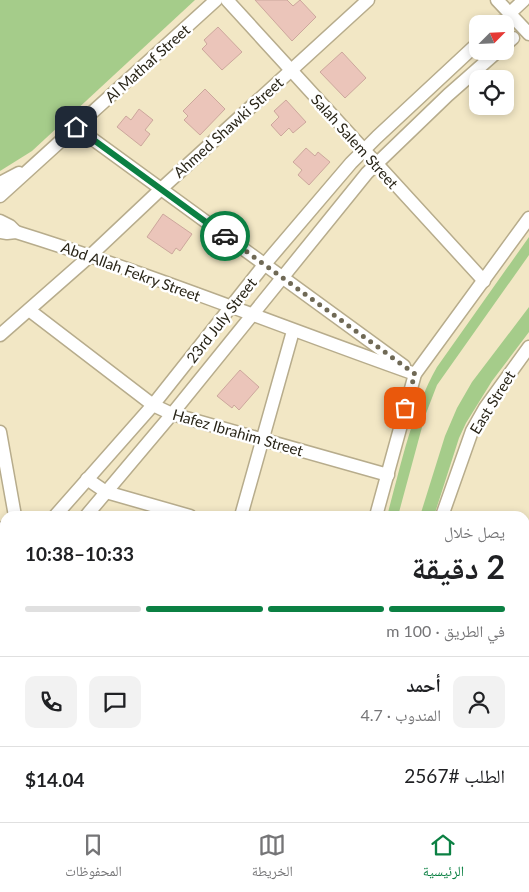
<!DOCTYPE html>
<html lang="ar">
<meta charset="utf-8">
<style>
body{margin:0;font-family:Lato,"Noto Naskh Arabic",sans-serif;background:#f2f2f2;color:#202124;direction:rtl;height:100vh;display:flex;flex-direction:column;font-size:19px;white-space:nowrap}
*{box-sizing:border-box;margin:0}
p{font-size:16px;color:#757577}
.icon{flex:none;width:28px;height:28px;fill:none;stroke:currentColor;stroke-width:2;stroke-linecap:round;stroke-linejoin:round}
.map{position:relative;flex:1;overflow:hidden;direction:ltr}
.side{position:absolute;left:0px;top:511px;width:530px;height:311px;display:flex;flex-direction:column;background:#fff;border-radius:15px 15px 0 0;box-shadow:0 2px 8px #0003;direction:rtl}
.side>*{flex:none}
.needle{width:32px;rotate:66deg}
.fabs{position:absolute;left:469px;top:15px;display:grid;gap:10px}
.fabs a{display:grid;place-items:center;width:45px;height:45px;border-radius:10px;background:#fff;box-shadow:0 2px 8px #0003;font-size:25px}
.pin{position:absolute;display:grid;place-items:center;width:42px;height:42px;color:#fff;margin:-21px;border-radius:10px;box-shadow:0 2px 8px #0006}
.courier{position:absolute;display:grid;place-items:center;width:50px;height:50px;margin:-25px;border:4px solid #0b8043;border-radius:50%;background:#fff;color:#222;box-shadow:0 1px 6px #0007}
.overview em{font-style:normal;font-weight:700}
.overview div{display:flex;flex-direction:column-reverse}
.overview{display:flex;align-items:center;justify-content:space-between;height:85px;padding:0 25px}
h1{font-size:32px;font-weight:700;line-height:38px}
.bar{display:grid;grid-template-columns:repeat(4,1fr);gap:8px 5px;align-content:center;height:60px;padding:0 25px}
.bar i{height:6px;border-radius:4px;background:#e0e0e0}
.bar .selected{background:#0b8043}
.bar p{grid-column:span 4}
.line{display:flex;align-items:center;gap:12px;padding:0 25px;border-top:1px solid #e0e0e0}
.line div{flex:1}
.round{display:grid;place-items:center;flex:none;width:52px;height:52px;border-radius:10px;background:#f2f2f2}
.dock{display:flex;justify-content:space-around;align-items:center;height:70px;border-top:1px solid #e0e0e0;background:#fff;font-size:14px;color:#757577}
.dock a{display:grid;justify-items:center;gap:2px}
.dock .selected{color:#0b8043}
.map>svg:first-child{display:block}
.green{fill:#a5cc8a}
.building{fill:#ebc5ba;stroke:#cca79c}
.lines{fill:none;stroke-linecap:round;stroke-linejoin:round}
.lane-casing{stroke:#b7ac8c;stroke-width:9}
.street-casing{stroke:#b7ac8c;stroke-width:15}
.lane{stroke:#fff;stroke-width:6}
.street{stroke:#fff;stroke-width:12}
.done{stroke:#6f6955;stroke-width:5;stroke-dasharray:0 9}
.route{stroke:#0b8043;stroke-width:6}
.labels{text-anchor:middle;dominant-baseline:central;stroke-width:5;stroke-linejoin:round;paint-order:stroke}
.street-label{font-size:15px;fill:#292518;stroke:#fff}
</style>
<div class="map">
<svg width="529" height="822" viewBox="0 0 529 822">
<rect width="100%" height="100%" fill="#f2e7c5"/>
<g class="green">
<path d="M0,0H195L32,151L0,171Z"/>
<path d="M529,237V255L437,385L425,416L398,516H387C401,466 411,413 437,367Z"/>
<path d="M529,307V332L492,381L466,423L459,438L434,516H420L445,436L457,408L472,382Z"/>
</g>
<g class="building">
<path d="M255,0H287L293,6L300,0L316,17L292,41Z"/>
<path d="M218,27L242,52L222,70L202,49L207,44L204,40Z"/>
<path d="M342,52L366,78L345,98L320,72Z"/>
<path d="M205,89L225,109L200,135L184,120L188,116L183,111Z"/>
<path d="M286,100L306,122L293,133L289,128L281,136L271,125L279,117L274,111Z"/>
<path d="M139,109L153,120L145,130L150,134L141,146L117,127L126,116L131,120Z"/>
<path d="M306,148L315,156L318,152L330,162L309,185L298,175L302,170L293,162Z"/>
<path d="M163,214L192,234L180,251L176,248L172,254L147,237Z"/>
<path d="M240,370L259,387L239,410L234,405L232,408L217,396Z"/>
</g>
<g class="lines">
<g class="lane-casing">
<path id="lane" d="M389,822V818"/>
</g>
<g class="street-casing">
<g id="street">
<path d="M227,0L484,281"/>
<path d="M497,0L529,34"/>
<path d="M510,13L524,0"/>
<path d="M499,24L500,22"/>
<path d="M505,45L513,38"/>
<path d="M76,127L404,366"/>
<path d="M0,183L19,173"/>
<path d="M0,196L216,0"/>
<path d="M0,221L10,226L16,232"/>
<path d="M0,232L7,233L16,232C151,274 282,327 415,374"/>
<path d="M29,310L153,405L172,414L388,475"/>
<path d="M0,335L91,255L161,189L368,0"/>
<path d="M0,432L15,516"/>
<path d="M87,479L106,492L190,516"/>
<path d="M55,516L153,405L264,265L351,163L377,137L478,43"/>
<path d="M86,516L172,414L367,173L448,95L498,51"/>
<path d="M241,516L293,331"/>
<path d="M376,516L415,374L529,218"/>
<path d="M442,516L472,431L485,408L529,347"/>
<path d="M0,530L5,527"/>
<path d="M0,612L5,614"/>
<path d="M0,785L5,784"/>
<path d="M69,818L70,822"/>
<path d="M149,818L154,822"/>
<path d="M276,822L280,818"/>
<path d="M340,822L342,818"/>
</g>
</g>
<use href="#lane" class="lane"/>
<use href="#street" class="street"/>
</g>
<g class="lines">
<path class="done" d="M225,236L415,374L405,408"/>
<path class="route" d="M76,127L225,236"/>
</g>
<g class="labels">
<g class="street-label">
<text transform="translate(147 63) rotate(-42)">Al Mathaf Street</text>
<text transform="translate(228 127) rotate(-42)">Ahmed Shawki Street</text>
<text transform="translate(355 141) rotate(48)">Salah Salem Street</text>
<text transform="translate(131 271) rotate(20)">Abd Allah Fekry Street</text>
<text transform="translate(221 320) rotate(-52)">23rd July Street</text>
<text transform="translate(492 402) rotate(-58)">East Street</text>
<text transform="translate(238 432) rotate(16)">Hafez Ibrahim Street</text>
</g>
</g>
</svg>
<div class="fabs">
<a><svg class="needle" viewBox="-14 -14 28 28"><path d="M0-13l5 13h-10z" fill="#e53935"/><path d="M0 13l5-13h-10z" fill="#757577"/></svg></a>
<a><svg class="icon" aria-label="locate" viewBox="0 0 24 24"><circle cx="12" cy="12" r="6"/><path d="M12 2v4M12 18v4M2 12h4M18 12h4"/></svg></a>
</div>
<div class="pin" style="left:405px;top:408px;background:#ea580c"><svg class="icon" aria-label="bag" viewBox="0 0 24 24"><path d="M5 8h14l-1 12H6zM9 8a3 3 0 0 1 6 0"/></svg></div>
<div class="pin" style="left:76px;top:127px;background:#1f2937"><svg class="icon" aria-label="home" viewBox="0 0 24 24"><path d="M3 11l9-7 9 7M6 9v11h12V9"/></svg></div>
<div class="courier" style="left:225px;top:236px"><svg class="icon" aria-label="car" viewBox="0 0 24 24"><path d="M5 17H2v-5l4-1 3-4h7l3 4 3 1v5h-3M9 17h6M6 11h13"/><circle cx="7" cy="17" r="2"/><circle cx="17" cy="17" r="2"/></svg></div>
<section class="side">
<div class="overview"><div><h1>2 دقيقة</h1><p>يصل خلال</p></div><em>10:33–10:38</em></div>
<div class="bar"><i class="selected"></i><i class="selected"></i><i class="selected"></i><i></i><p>في الطريق · 100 m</p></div>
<div class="line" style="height:90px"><a class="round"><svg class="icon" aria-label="person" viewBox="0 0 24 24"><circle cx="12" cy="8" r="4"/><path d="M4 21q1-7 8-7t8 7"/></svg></a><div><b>أحمد</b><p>المندوب · 4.7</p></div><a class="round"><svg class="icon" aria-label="chat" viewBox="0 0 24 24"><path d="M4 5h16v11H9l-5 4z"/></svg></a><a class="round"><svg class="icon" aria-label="phone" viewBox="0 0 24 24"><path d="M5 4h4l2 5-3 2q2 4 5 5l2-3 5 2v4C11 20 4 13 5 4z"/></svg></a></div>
<div class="line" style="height:65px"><div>الطلب #2567</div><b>$14.04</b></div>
</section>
</div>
<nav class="dock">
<a class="selected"><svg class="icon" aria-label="home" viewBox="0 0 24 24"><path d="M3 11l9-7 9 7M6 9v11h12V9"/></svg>الرئيسية</a>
<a><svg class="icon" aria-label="map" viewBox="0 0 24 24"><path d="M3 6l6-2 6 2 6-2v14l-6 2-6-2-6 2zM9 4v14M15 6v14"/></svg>الخريطة</a>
<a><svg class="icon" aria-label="saved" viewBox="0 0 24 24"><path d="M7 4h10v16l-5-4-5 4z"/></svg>المحفوظات</a>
</nav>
